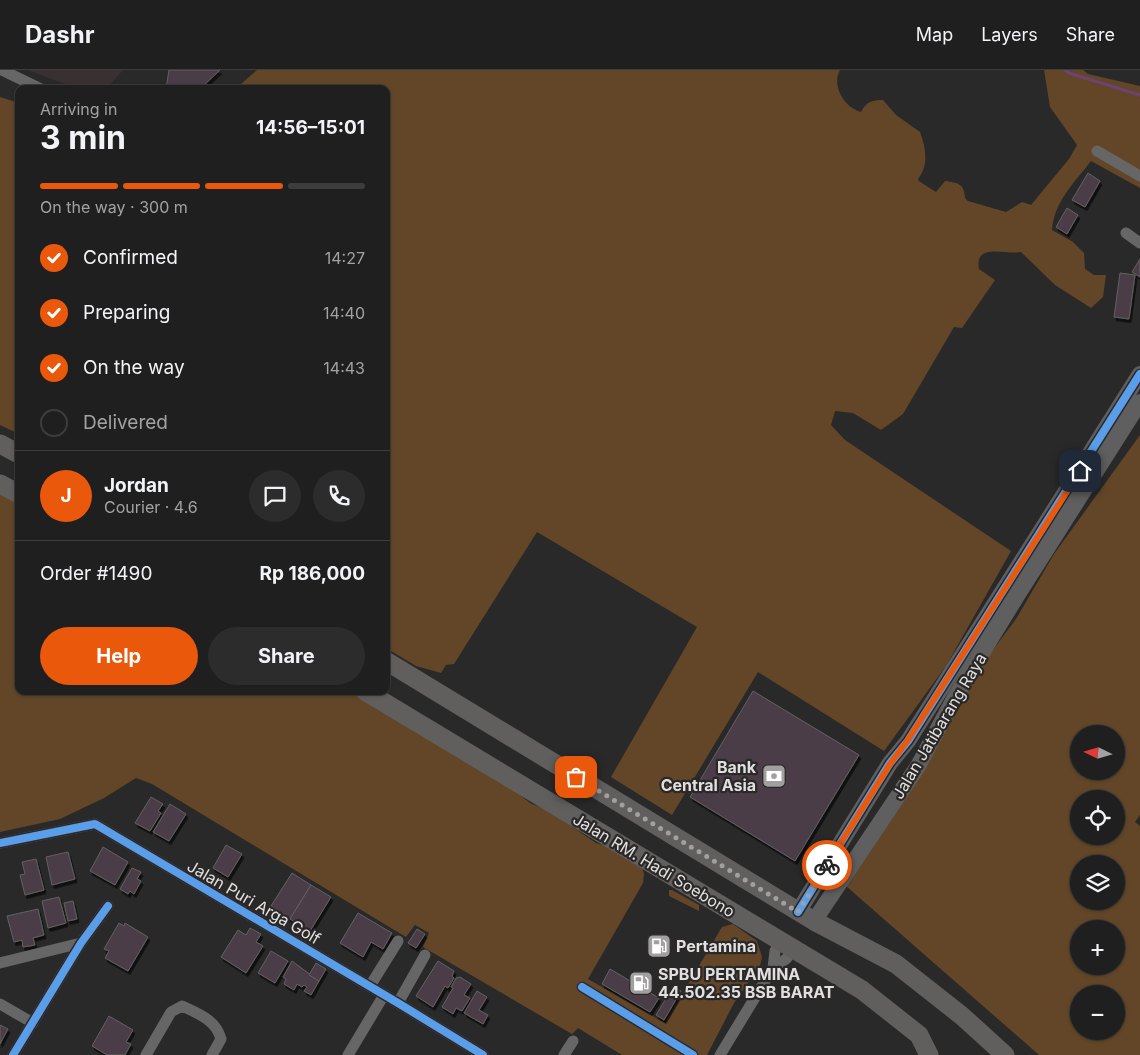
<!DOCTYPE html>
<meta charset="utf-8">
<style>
body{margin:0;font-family:Inter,sans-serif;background:#2d2c2c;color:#f1f3f6;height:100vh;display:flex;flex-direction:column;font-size:19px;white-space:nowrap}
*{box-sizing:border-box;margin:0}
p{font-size:16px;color:#a2a2a4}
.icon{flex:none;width:28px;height:28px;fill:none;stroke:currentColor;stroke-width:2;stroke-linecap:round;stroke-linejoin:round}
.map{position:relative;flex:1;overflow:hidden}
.details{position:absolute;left:15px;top:15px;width:375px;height:610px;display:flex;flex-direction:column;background:#201f1f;border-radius:10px;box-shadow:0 1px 4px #0004,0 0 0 1px #3d3d3d}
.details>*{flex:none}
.needle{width:32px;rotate:275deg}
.fabs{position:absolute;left:1070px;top:655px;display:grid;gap:10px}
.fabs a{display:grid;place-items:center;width:55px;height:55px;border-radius:50%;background:#201f1f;box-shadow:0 1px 4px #0004,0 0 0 1px #3d3d3d;font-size:25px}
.pin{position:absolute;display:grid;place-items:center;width:42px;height:42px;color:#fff;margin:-21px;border-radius:10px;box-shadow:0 2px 8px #0006}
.courier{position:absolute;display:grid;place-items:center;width:50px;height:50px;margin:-25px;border:4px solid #ea580c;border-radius:50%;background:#fff;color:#222;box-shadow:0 1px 6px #0007}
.headline em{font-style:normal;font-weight:700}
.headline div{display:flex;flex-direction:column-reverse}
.headline{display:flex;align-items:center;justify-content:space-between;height:85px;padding:0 25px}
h1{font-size:32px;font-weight:700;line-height:38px}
.bar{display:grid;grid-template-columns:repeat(4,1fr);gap:8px 5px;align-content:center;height:60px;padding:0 25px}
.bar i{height:6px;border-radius:4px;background:#3d3d3d}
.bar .selected{background:#ea580c}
.bar p{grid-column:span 4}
.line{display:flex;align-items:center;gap:12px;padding:0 25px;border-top:1px solid #3d3d3d}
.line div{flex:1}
.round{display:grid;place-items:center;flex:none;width:52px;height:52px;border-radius:26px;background:#2d2c2c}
ol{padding:0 25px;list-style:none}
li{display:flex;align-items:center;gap:15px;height:55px}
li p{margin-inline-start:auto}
li .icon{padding:5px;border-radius:50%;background:#ea580c;color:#fff;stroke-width:4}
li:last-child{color:#a2a2a4}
li i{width:28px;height:28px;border:2px solid #3d3d3d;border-radius:50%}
.action{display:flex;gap:10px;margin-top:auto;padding:10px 25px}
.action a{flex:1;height:58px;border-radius:30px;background:#ea580c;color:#fff;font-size:20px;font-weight:700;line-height:58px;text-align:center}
.action a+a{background:#2d2c2c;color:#f1f3f6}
header{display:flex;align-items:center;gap:30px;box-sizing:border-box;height:70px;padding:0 25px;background:#201f1f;border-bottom:1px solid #3d3d3d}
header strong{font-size:24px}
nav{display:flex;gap:28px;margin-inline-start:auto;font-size:18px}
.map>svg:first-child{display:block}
.built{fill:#383031}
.green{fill:#624627;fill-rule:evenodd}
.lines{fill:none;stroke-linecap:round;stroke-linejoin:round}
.stream{stroke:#6d4275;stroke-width:3}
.building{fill:#4c3e46;stroke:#626061;filter:url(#shadow)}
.street{stroke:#676666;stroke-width:11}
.secondary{stroke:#605f5f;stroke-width:16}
.primary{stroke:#605f5e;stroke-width:19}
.cycleway-casing{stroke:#2b2828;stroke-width:11}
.cycleway{stroke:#5a9eea;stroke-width:8}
.done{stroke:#a19f9f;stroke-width:5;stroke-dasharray:0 9}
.route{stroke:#ea580c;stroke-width:6}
.labels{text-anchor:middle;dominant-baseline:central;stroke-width:4.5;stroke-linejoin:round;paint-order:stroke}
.street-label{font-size:16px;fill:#e1dfdf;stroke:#2b2828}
.poi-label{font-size:16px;font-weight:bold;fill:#e1dfdf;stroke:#2b2828;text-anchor:start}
</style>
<header>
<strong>Dashr</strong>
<nav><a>Map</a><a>Layers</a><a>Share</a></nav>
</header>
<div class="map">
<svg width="1140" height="985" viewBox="0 0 1140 985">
<defs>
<filter id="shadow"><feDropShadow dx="2" dy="3.5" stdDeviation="0" flood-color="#0009"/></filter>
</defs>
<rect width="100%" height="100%" fill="#2a2929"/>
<path class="built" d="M28,0H123L106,19H78Z"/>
<g class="green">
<path d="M257,0H840C831,16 845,38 861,42C866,32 872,30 883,30L896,45L920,62C926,78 929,95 918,109L919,111L936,122L945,111C958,113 964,113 965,128L968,131L1006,142L1022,132L1031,135L1069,89L1077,75L1050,37L1044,0H1083L1088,4L1140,16V118L1091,91C1074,113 1054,132 1052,160L1073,172L1084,183L1085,199L1094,205H1106L1103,227L1091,238L1055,215L1021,182C1006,185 974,172 979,199L995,210L962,258L954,257L903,344L881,360L853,343L835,341L831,355L845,370L1011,481L946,596L884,681L758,602L672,745L611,707L697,557L537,462L454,594L446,595L441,603L416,596L386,578V19H221L231,14H241Z"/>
<path d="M0,27L19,33V364L0,355Z"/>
<path d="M1140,365V745L1135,752L1140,756V985H1039L846,816L961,635L972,608L1016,549L1054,484ZM1079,664H1116V701H1079ZM1079,729H1116V766H1079ZM1079,794H1116V831H1079ZM1079,859H1116V896H1079ZM1079,924H1116V961H1079Z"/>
<path d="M0,424L19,434V621H351L501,710L530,733L549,741L596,773L606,776L642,797L644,804L643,813L588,909L665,953L722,857L733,854L757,871L762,887L760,896L734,933L707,985H622L578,958L572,964L423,877L429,863L415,855L406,867L152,714L136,708L104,728L60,749L0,762Z"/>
<path d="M669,820H672L699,835V841L669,826Z"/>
</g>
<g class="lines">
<path class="stream" d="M1065,0L1069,3L1140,25"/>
</g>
<g class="building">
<path d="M169,0H220L200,19L197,17L194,19H166Z"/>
<path d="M1088,103L1100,111L1085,137L1072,130Z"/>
<path d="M1067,138L1078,145L1067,164L1056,157Z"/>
<path d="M1140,189V207L1132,202Z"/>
<path d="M1120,203L1135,205L1129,249L1114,247Z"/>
<path d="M753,621L859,685L795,791L690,727Z"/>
<path d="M151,727L163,734L158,741L161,743L150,761L135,753Z"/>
<path d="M170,734L186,744L169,771L153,762Z"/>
<path d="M226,775L242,784L228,807L213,798Z"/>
<path d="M103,777L128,792L115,815L90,801Z"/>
<path d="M68,782L75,809L52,815L46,787Z"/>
<path d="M36,789L44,820L25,825L20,805L25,804L22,792Z"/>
<path d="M132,798L141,802L137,809L141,811L134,824L130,821L128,824L120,819Z"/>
<path d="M292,803L311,815L290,849L271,836Z"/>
<path d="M311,815L331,827L310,861L290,849Z"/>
<path d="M59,827L66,853L48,858L42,831Z"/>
<path d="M73,831L77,849L68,851L64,833Z"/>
<path d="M38,839L44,865L33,868L35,875L23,877L22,870L14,872L7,846Z"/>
<path d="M358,843L392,863L383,879L371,872L363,887L340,873Z"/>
<path d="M119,853L124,856L125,853L148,867L128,901L105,888L109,881L104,879Z"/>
<path d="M250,858L261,864L256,872L263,876L246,903L221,887L238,860L246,865Z"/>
<path d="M417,859L425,864L416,878L408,873Z"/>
<path d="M271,881L288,891L275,913L258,903Z"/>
<path d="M292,891L319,911L311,925L304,921L307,917L304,915L302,917L297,914L294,920L284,914L286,909L283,907Z"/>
<path d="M438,891L454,901L452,906L454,908L448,918L445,916L433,937L416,926Z"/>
<path d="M316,893L326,899L319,911L309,905Z"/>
<path d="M610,899L659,928L650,942L602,914Z"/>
<path d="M460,907L471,914L464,925L470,928L462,941L456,938L453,944L442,937L453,918L451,917L456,908Z"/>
<path d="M673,917L681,921L664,950L656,945Z"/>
<path d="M477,921L487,927L479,940L488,945L483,954L464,943Z"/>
<path d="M109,946L133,960L126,972L131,974L125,985H107L92,976Z"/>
<path d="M0,955L8,959L0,974Z"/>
</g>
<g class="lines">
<g class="street">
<path d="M2,0L41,19"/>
<path d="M1097,81L1140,106"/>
<path d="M1126,163L1140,173"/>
<path d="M0,773L95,754L398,933L483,985"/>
<path d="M0,893L81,873"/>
<path d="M773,898L775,881L781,870"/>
<path d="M370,916L398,871"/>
<path d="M582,917L693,985"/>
<path d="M398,933L425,885"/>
<path d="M0,934L33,953"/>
<path d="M13,985L81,873L108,836"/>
<path d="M146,985L171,942L182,936C199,944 216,950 221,969L212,985"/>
<path d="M348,985L384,925"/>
<path d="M564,985L573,971"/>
<path d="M720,985L773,898L786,889L795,878"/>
</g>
<g class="secondary">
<path d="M798,842L890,693L908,671L1140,304"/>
<path d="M814,851L918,696L955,627L1020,521L1140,332"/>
</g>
<g class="primary">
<path d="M0,374L19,384"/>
<path d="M0,414L19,424"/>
<path d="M386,591L814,851L896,894L962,946L1005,985"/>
<path d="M365,621L862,920L919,965L929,985"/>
</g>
<g class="cycleway-casing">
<g id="cycleway">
<path d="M0,773L95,754L398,933L483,985"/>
<path d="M798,842L890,693L908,671L1140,304"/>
<path d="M582,917L693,985"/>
<path d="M13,985L81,873L108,836"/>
</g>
</g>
<use href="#cycleway" class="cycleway"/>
</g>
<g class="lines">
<path class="done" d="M576,707L798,842L827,795"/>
<path class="route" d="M827,795L890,694L908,670L1080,401"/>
</g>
<defs>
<g id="bank-square" transform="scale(1.25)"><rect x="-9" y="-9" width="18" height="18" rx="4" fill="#a19f9f" stroke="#2b2828"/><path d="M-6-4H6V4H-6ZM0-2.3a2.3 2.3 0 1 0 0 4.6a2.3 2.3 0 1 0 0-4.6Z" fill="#fff"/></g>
<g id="fuel-square" transform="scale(1.25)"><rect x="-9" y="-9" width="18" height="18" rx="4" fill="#a19f9f" stroke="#2b2828"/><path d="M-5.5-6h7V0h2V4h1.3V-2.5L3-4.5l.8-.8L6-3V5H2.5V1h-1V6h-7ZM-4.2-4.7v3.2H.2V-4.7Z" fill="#fff"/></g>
</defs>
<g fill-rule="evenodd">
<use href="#bank-square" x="774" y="706"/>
<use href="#fuel-square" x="659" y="876"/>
<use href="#fuel-square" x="641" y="913"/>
</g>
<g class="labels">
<g class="street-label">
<text transform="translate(939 656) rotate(-59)">Jalan Jatibarang Raya</text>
<text transform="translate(654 795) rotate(31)">Jalan RM. Hadi Soebono</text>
<text transform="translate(254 832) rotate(30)">Jalan Puri Arga Golf</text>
</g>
<g class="poi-label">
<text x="756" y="697" text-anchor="end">Bank<tspan x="756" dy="18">Central Asia</tspan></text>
<text x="676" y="876">Pertamina</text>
<text x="658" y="904">SPBU PERTAMINA<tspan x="658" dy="18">44.502.35 BSB BARAT</tspan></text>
</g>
</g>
</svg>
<div class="fabs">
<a><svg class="needle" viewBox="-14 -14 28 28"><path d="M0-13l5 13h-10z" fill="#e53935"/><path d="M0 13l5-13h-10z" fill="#a2a2a4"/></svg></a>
<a><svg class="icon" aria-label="locate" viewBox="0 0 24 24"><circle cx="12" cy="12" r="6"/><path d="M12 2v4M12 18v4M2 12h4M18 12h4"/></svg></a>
<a><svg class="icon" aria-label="layers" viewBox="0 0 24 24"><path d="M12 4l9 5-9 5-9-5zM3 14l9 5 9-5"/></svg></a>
<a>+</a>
<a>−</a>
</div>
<div class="pin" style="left:576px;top:707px;background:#ea580c"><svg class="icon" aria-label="bag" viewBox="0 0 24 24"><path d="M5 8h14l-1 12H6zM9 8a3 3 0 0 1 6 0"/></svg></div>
<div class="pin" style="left:1080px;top:401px;background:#1f2937"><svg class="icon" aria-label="home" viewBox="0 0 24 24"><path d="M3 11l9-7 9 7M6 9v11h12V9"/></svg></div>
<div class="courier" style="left:827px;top:795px"><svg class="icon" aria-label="bike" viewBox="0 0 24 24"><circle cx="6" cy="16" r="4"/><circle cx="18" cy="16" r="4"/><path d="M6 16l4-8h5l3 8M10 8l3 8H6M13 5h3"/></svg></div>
<section class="details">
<div class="headline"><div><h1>3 min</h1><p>Arriving in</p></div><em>14:56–15:01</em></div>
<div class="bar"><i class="selected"></i><i class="selected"></i><i class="selected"></i><i></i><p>On the way · 300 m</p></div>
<ol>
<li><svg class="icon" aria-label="check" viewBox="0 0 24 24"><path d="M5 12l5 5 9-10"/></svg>Confirmed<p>14:27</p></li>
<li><svg class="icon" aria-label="check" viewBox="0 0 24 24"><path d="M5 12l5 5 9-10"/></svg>Preparing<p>14:40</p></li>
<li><svg class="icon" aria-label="check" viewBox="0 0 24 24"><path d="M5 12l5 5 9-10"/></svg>On the way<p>14:43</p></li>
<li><i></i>Delivered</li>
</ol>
<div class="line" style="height:90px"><b class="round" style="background:#ea580c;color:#fff">J</b><div><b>Jordan</b><p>Courier · 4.6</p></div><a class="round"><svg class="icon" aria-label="chat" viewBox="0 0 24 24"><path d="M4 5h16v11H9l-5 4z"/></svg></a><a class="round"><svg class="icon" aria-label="phone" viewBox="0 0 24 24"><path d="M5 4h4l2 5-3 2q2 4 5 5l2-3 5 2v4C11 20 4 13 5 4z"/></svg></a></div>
<div class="line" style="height:65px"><div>Order #1490</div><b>Rp 186,000</b></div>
<div class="action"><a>Help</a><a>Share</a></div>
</section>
</div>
